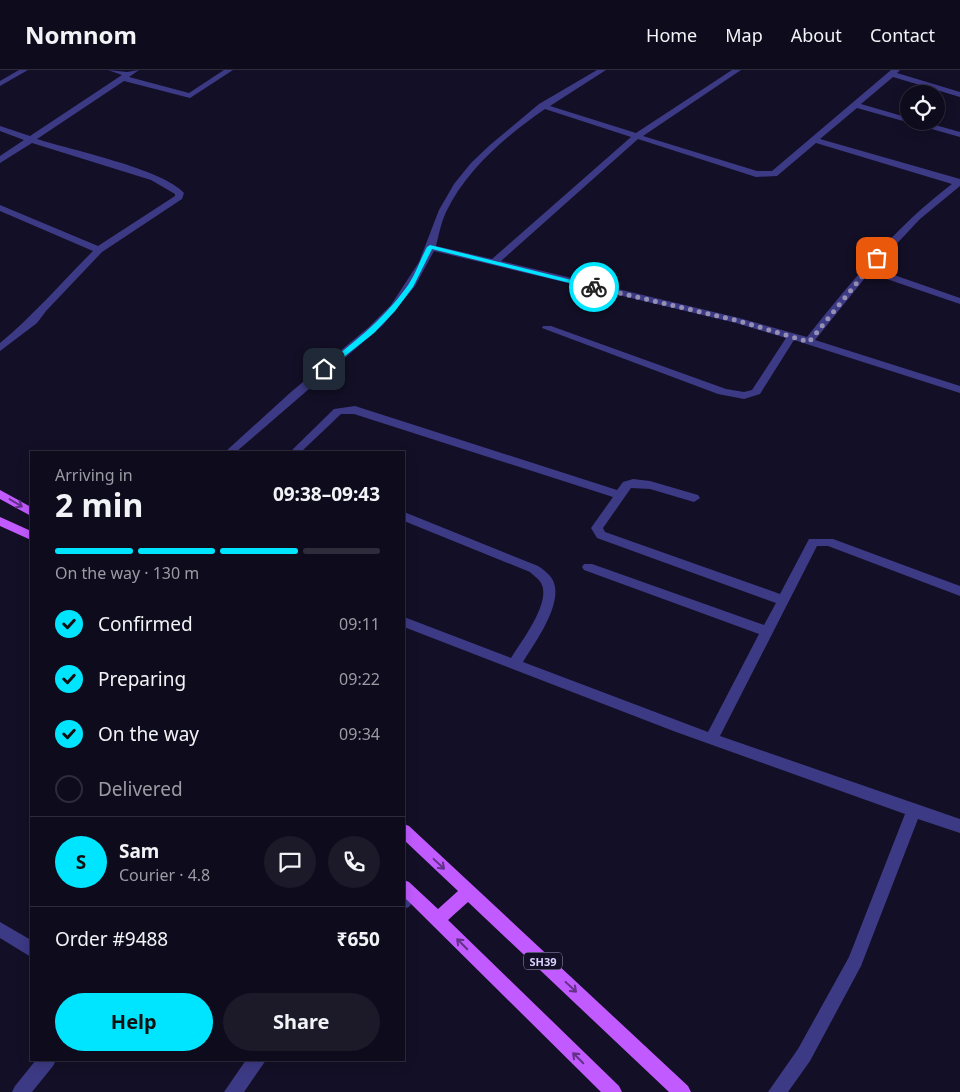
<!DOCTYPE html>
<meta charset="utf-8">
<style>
body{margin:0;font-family:"Noto Sans",sans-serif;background:#1c1929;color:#f1f3f6;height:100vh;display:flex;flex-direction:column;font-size:19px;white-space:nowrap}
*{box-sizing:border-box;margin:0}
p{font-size:16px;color:#9b9ba3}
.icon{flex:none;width:28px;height:28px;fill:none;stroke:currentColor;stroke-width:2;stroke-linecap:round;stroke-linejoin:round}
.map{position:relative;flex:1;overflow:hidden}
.side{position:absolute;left:30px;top:381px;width:375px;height:610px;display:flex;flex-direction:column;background:#0e0b1c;border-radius:0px;box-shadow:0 2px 12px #0003,0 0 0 1px #2e2b3b}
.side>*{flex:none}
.controls{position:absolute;left:900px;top:15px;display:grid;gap:10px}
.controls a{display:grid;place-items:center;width:45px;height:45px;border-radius:50%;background:#0e0b1c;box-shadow:0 2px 12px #0003,0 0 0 1px #2e2b3b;font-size:25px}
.pin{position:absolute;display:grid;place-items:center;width:42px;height:42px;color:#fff;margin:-21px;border-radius:10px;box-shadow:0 2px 8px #0006}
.courier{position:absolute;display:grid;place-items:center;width:50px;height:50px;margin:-25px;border:4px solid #00e5ff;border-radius:50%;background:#fff;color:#222;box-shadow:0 1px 6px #0007}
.headline em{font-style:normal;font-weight:700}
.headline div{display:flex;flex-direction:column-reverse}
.headline{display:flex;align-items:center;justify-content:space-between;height:85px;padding:0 25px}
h1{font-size:32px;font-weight:700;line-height:38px}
.bar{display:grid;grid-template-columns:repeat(4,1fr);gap:8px 5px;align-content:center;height:60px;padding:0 25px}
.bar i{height:6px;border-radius:4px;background:#2e2b3b}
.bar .current{background:#00e5ff}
.bar p{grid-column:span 4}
.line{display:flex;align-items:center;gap:12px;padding:0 25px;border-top:1px solid #2e2b3b}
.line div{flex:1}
.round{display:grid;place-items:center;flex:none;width:52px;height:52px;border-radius:26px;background:#1c1929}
ol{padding:0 25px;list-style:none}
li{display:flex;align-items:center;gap:15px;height:55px}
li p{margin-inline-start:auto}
li .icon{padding:5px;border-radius:50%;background:#00e5ff;color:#111;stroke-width:4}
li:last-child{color:#9b9ba3}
li i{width:28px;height:28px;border:2px solid #2e2b3b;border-radius:50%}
.button{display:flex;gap:10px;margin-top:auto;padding:10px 25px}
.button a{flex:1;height:58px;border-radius:30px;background:#00e5ff;color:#111;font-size:20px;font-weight:700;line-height:58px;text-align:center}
.button a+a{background:#1c1929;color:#f1f3f6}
header{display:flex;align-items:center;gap:30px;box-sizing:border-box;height:70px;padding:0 25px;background:#0e0b1c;border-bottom:1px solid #2e2b3b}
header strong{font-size:24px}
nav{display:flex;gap:28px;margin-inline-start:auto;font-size:18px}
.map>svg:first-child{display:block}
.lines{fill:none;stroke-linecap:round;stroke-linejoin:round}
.minor{fill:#3d3a85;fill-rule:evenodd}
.primary{fill:#c25bff;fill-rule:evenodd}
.oneway{stroke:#623188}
.route{fill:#00e5ff}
.done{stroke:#948fb3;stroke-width:5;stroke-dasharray:0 9}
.labels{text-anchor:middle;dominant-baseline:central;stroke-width:4;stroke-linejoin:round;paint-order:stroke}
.shield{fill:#130f26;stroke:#9e99be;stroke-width:1}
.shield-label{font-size:11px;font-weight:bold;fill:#d9d4ff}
</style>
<header>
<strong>Nomnom</strong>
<nav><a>Home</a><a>Map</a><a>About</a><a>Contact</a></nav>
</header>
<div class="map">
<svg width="960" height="1022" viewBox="0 0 960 1022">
<rect width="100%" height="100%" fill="#130f26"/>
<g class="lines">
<g class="minor">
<path d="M19,0H28L0,16V11Z"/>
<path d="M108,0L127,2L139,0L129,7L189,23L224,0H233L190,28L124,11L37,69C71,80 163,99 184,123L182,129L102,182L46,241L37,253L0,281V273C34,245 62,212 93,181L0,141V135L98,176L175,126V124L151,110L32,73L0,93V86L24,70L0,61V56L30,66L122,5Z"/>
<path d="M597,0H606L550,36L636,63L732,0H741L643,66L757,101H772L891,0H900L897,3L960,22V27L893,7L861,34L909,48V51H921L960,62V67L857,38L820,69L960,109V116L920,149L874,198L960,228V234L869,203L815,270L960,316V323L794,270L760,324L744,329L718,324L542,258L543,256H551L726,319L744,322L752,320L786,268L736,253L434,181L415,216L383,255L236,382H225L291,322L369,257L391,235L419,192L439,140L454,114L471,93L490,75L539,34ZM545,39L631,67L492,189L436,176C439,164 441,153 446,142C467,99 506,66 545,39ZM638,69L756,107L777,106L816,73L952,114C895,157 851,212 807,267L739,248L501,191Z"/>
<path d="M355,336L617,420L623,412L633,409L650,411L698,425L700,428L694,432L650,419L631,418L603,458L605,462L780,524L809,469H833L960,516V526L828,476H817L720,666L960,749V763L918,749L861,896L810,991L788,1022H768L798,979L849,887L905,744L676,662L404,557V547L511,588C521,572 552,532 541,513C539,509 533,505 530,502L404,451V442L538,496C544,500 552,506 554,513C562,536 534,574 523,592L708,662L759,564L584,500L582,497L584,494H592L764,555L776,533L597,468L591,458L613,427L354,344H341L301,382H290L334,339Z"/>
<path d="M411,817L416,819L419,824L409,837L404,839V821Z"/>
<path d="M0,852L31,870V887L0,868Z"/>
<path d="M36,990H56L53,996L32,1022H12L15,1016Z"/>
<path d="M246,990H266L244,1022H224Z"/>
</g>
<g class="primary">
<path d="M0,420L31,437V446L0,429Z"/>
<path d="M0,447L31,461V470L0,456Z"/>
<path d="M404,754L409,756L688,1016L691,1022H669L468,832L448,850L619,1016L622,1022H601L404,827V810L409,812L438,839L458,821L404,770Z"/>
</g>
</g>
<defs><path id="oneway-shaft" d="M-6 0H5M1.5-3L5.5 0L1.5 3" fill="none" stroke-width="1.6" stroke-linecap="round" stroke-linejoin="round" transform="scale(1.25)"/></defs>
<g class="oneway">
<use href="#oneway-shaft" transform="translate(16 433) rotate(31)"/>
<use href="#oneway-shaft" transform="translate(439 794) rotate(43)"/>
<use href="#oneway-shaft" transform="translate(462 874) rotate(-135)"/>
<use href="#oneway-shaft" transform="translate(571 917) rotate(43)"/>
<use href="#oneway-shaft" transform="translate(578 988) rotate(-135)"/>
</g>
<path class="route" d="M430,175L596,216L597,217L594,219L432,179L413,217L395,241L374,263L326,301H321V298C352,274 382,251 406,218C415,206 420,190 427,177Z"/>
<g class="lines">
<path class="done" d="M594,217L739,251L809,272L877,188"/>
</g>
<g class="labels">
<rect class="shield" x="524" y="882.5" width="38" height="17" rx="4"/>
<g class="shield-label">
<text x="543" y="891">SH39</text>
</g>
</g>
</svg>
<div class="controls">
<a><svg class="icon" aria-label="locate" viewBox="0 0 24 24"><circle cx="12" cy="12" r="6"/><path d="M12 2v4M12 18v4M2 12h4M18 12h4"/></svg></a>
</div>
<div class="pin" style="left:877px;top:188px;background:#ea580c"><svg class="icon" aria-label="bag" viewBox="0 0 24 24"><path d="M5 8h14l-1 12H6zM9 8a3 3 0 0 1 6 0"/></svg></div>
<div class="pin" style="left:324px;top:299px;background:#1f2937"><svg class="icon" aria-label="home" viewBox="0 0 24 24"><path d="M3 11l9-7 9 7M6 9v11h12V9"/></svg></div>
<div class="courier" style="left:594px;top:217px"><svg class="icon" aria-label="bike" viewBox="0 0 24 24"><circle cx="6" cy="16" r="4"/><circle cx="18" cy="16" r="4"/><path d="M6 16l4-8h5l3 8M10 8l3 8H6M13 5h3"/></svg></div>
<section class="side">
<div class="headline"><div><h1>2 min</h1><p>Arriving in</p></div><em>09:38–09:43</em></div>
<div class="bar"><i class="current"></i><i class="current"></i><i class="current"></i><i></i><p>On the way · 130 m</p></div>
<ol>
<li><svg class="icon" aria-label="check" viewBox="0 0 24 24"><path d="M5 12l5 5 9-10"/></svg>Confirmed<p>09:11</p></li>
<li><svg class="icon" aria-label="check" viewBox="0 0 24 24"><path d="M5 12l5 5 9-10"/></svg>Preparing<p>09:22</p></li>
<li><svg class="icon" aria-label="check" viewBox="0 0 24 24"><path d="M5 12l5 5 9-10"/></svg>On the way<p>09:34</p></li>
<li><i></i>Delivered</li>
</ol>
<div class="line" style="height:90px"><b class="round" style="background:#00e5ff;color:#111">S</b><div><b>Sam</b><p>Courier · 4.8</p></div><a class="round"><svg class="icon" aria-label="chat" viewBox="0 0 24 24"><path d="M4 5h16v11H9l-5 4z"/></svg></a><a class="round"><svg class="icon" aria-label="phone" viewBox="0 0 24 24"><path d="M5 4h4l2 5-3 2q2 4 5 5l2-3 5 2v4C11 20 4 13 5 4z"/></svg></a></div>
<div class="line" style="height:65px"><div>Order #9488</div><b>₹650</b></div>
<div class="button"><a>Help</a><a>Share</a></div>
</section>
</div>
